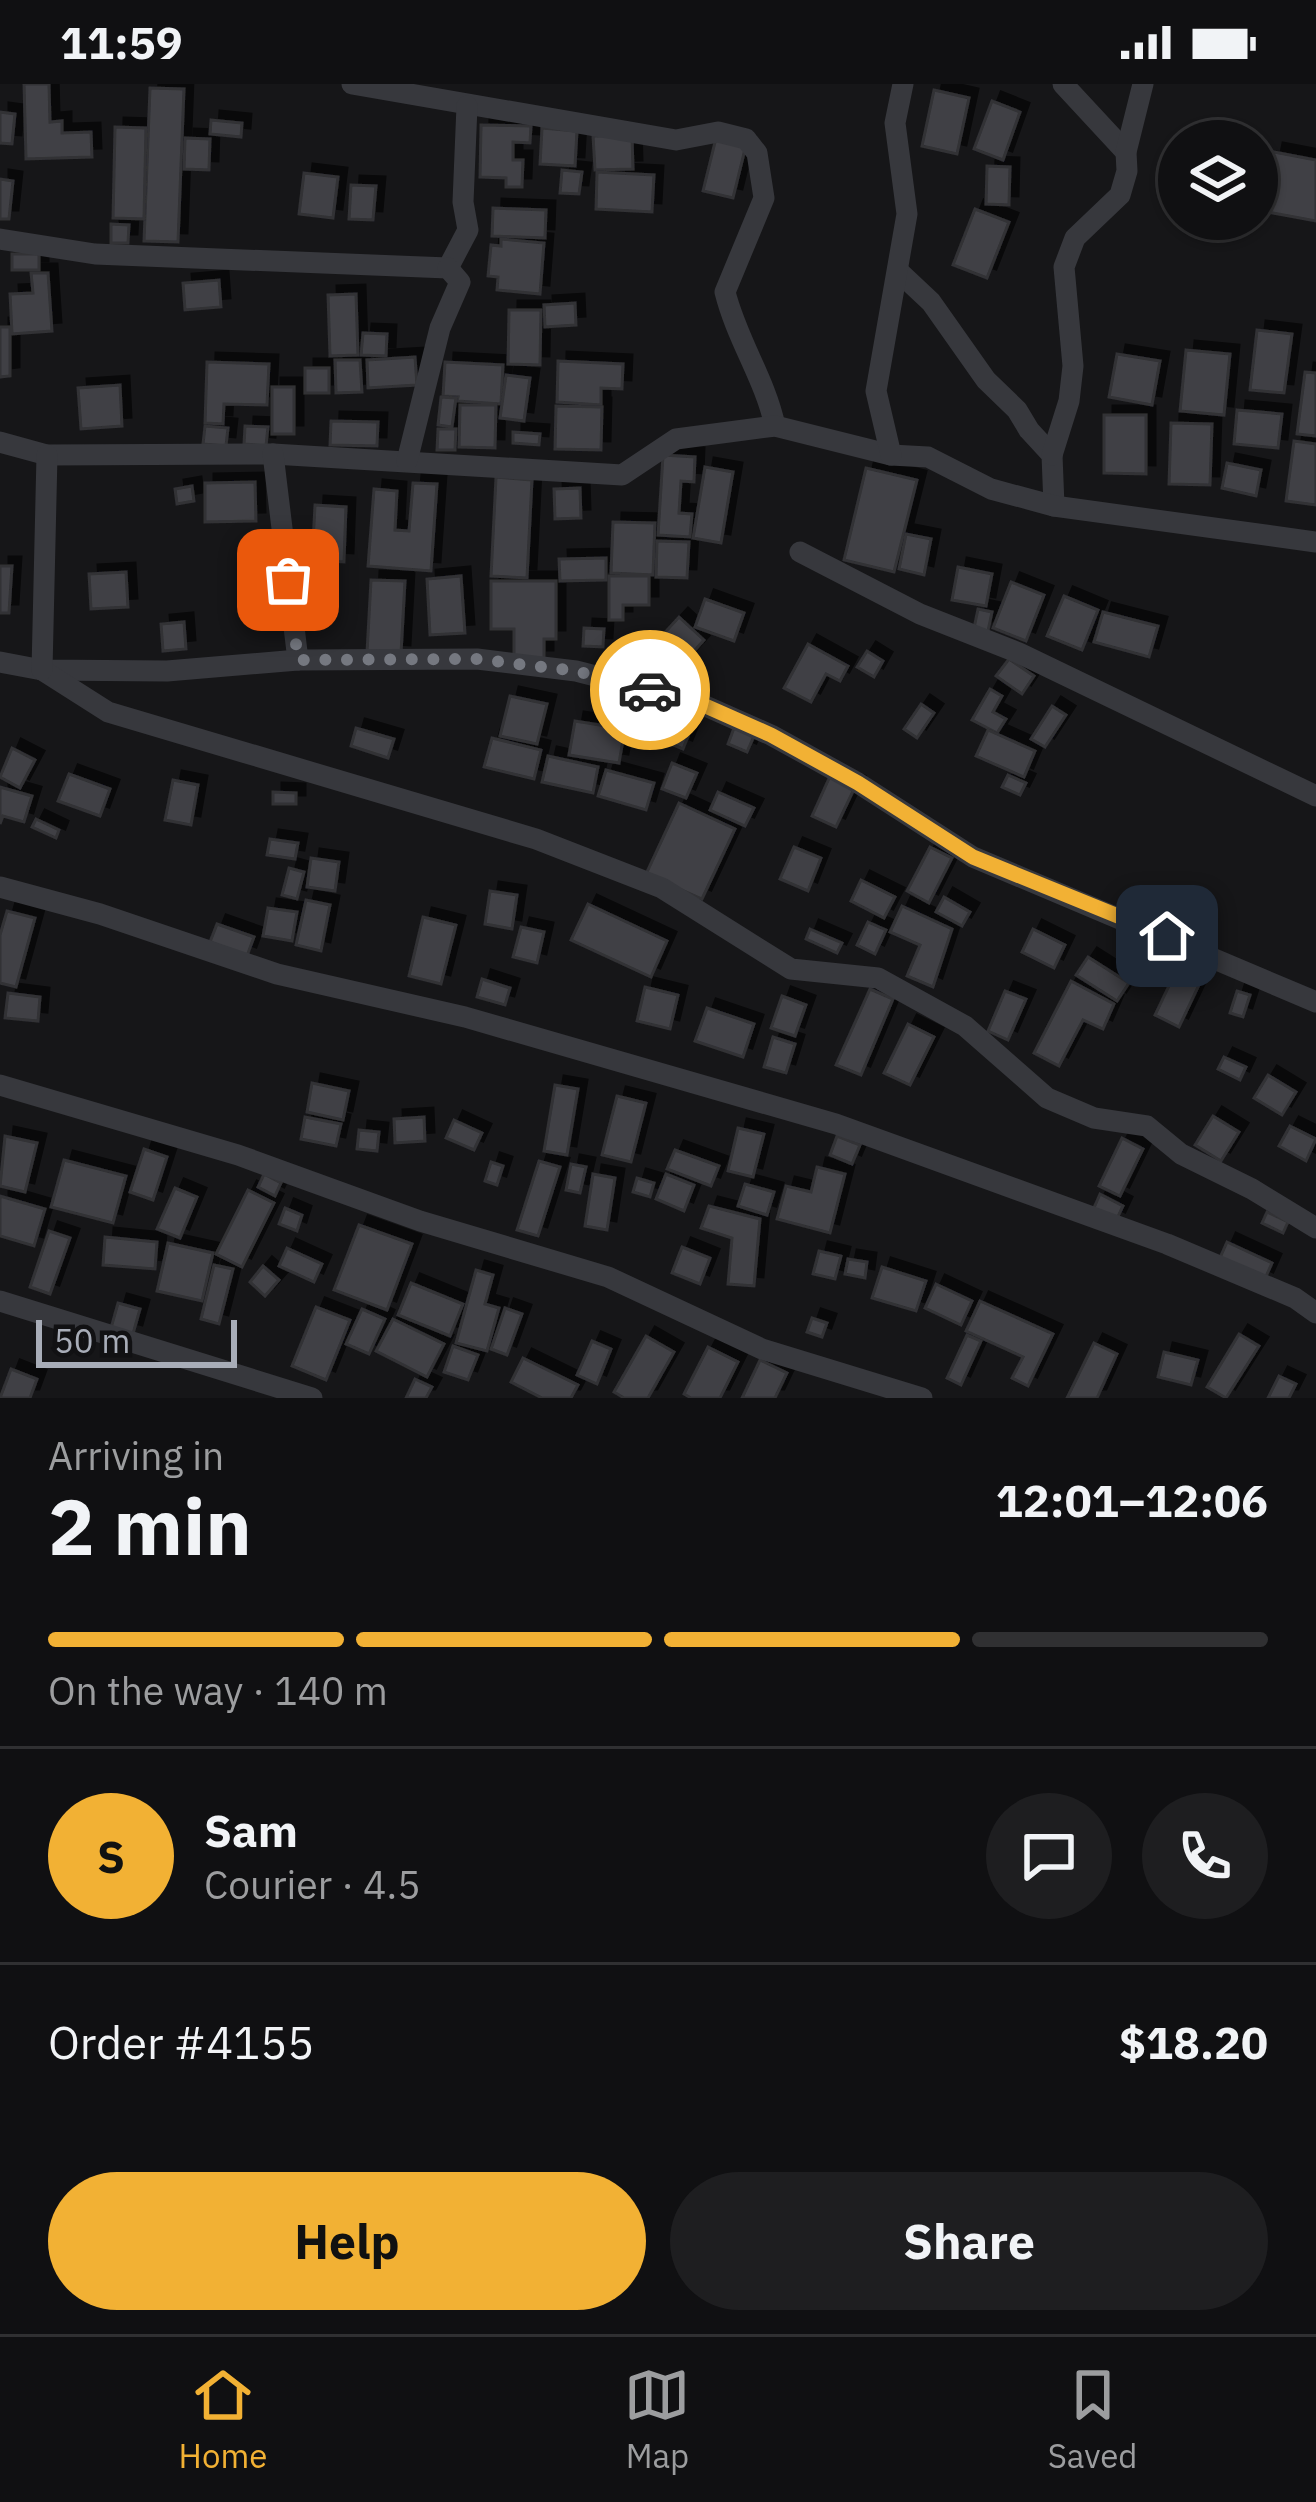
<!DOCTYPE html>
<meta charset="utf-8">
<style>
body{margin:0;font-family:"IBM Plex Sans",sans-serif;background:#1e1e20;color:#f1f3f6;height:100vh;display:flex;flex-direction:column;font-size:45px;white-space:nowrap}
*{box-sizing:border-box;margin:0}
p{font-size:39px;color:#9c9d9f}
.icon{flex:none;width:66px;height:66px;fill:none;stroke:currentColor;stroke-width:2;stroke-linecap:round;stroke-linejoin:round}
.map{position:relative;height:1314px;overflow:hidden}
.side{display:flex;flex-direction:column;background:#101012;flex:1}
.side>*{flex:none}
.controls{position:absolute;left:1158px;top:36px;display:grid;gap:24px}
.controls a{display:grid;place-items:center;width:120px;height:120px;border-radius:50%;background:#101012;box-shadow:0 3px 9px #0004,0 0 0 3px #303032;font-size:60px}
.scale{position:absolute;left:36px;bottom:30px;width:201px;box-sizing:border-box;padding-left:12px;border:6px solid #a8adb8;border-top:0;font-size:33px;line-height:42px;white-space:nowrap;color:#a8adb8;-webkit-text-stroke:9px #111113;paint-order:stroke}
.pin{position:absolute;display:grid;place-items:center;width:102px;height:102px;color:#fff;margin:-51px;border-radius:24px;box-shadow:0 6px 18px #0006}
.courier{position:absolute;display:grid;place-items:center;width:120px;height:120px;margin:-60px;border:9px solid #f2b134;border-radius:50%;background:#fff;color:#222;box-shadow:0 3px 15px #0007}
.summary em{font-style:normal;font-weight:700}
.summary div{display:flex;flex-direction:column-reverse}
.summary{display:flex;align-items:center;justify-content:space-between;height:204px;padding:0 48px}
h1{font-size:78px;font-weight:700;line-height:90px}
.bar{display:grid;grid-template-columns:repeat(4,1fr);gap:18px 12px;align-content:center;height:144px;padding:0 48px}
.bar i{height:15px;border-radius:9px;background:#303032}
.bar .selected{background:#f2b134}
.bar p{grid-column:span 4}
.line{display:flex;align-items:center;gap:30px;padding:0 48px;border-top:3px solid #303032}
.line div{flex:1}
.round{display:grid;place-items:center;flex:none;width:126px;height:126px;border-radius:63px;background:#1e1e20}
.cta{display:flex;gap:24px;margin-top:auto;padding:24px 48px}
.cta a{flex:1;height:138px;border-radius:72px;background:#f2b134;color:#111;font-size:48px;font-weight:700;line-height:138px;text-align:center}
.cta a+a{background:#1e1e20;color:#f1f3f6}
.status{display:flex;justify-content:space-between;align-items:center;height:84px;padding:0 60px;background:#101012;direction:ltr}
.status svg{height:33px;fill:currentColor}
.dock{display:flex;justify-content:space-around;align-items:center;height:168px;border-top:3px solid #303032;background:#101012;font-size:33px;color:#9c9d9f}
.dock a{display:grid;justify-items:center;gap:6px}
.dock .selected{color:#f2b134}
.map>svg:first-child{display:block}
.building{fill:#404145;stroke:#303034;stroke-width:3;filter:url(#shadow)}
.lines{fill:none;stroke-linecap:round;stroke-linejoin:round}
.street{stroke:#37383d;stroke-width:21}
.done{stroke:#757880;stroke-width:12;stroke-dasharray:0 21.6}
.route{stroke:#f2b134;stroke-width:15}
</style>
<div class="status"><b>11:59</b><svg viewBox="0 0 49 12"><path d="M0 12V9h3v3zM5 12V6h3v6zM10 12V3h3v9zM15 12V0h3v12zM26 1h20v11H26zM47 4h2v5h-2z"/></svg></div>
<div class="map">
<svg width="1316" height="1314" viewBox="0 0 1316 1314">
<defs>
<filter id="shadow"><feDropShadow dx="9" dy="-9" stdDeviation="0" flood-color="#0009"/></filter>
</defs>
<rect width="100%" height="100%" fill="#161618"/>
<g class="building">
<path d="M24,0H49L50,38L62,37V49L91,48L92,73L26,75Z"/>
<path d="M150,4L184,5L178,158L144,157Z"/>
<path d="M934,6L969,14L957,70L922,62Z"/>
<path d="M992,17L1020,28L1003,76L974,65Z"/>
<path d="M0,28L15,30L12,60L0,59Z"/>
<path d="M211,36L242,39L241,53L210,50Z"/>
<path d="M481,41L531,42L530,59L513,58V76H523L522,103H506V94L480,93Z"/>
<path d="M115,43L146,44L144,135L113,134Z"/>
<path d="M542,44L577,47L575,82L540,80Z"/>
<path d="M632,51L633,85L595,86L593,52Z"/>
<path d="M185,54L210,55L209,86L184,85Z"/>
<path d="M716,54L746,61L733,114L703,107Z"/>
<path d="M1274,68L1316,76V137L1262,127Z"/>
<path d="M987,82L1010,83L1009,121L986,120Z"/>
<path d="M562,86L582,88L579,110L560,109Z"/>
<path d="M597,88L654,91L652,128L596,125Z"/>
<path d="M304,89L338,93L333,134L299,130Z"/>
<path d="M0,95L13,97L9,135H0Z"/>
<path d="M351,101L376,102L373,136L349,135Z"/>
<path d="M493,124L546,126L545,154L492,152Z"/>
<path d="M975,125L1009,138L987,194L953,181Z"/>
<path d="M111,140L129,141L128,159H111Z"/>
<path d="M501,155L544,159L540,210L497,206L498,193L488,192L491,161L501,162Z"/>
<rect x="12" y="170" width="27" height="16"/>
<path d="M31,189H48L52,247L12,250L10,210L33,209Z"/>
<path d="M219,196L221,223L185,226L183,199Z"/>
<path d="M356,210L358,271L330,272L328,211Z"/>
<path d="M575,219L576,241L545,243L544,221Z"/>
<path d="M509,226H541L540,281L508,280Z"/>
<path d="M0,243H10V292L0,293Z"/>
<path d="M1257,246L1292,250L1284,309L1250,306Z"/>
<path d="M363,249L387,250L386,272L361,271Z"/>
<path d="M1186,266L1230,270L1224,331L1180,327Z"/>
<path d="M1117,270L1160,277L1152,321L1109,313Z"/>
<path d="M415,273L417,301L368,304L367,276Z"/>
<path d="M335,276H360L362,308L336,309Z"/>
<path d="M558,277L623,280L622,305L601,304V321L557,318Z"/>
<path d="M207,278L269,280L267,321L224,320L223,340L205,339Z"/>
<path d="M445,278L503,281L501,320L457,317L458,313L443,312Z"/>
<rect x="305" y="284" width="24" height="25"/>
<path d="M1305,288L1316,289V352L1297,350Z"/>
<path d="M506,291L530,294L524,337L500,334Z"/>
<path d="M120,301L122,342L81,345L78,304Z"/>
<rect x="272" y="303" width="22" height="47"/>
<path d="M441,313L456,314L452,343L438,341Z"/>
<path d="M460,321H496L495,364L459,363Z"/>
<path d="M556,322L602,323L601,366L555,365Z"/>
<path d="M1237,326L1282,330L1278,364L1234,360Z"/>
<path d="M1104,331H1146V390L1104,389Z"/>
<path d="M331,337L378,338L377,362L330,361Z"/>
<path d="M1171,339L1212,340L1210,401L1169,400Z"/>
<path d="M205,342L228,344L226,362L203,360Z"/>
<path d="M245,342L268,343L266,362L244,360Z"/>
<path d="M438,345H456L455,366H437Z"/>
<path d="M513,348L540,350L539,361L513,359Z"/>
<path d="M1294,357L1316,360V421L1286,417Z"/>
<path d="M663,371L695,373L694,398L681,397L679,429L692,430L690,453L658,451Z"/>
<path d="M1227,379L1261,386L1256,412L1222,404Z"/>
<path d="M705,383L733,388L721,459L693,454Z"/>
<path d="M866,384L917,396L894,488L844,476Z"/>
<path d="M496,393L532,396L527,494L491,492Z"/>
<path d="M255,398L256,437L205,438V399Z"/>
<path d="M413,399L437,400L431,487L368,482L374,405L397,407L395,446L409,447Z"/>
<path d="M192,402L194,417L177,420L175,405Z"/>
<path d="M580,404L581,434L555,435L554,405Z"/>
<path d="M315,421L346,423L344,478L312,476Z"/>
<path d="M613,438L655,439L653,491L611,489Z"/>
<path d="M906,450L931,455L924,491L899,485Z"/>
<path d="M657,457L689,458L687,494L656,493Z"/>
<path d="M606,474V496L560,497L559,475Z"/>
<path d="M0,482H12L9,529H0Z"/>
<path d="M958,483L992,490L986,522L952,516Z"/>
<path d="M126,488L128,523L91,525L89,490Z"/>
<path d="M461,492L465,549L430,551L427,495Z"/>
<path d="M609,492H649V521H623V536H609Z"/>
<path d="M371,496L405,497L401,570L367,568Z"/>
<path d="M491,497H556V555H544V575H514V545H491Z"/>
<path d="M1011,498L1044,511L1026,557L993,544Z"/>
<path d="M1064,512L1098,526L1082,566L1047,552Z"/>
<path d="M705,515L744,529L734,557L695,543Z"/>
<path d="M978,525L992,528L988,547L974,544Z"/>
<path d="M1103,528L1158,542L1149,573L1094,558Z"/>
<path d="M679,533L704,556L661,604L636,580Z"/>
<path d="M184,538L186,565L163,567L161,540Z"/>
<path d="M584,544L604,545L603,563L583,562Z"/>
<path d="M808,560L848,582L840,597L826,590L811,618L784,604Z"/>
<path d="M867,567L883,577L874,593L857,583Z"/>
<path d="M1009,575L1034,592L1022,610L996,592Z"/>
<path d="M990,605L1002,612L993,628L1006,635L997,649L972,636Z"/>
<path d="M510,612L547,620L537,660L500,652Z"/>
<path d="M921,620L934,629L917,654L904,645Z"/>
<path d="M663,622L695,635L683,665L651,652Z"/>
<path d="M1052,622L1066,631L1045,663L1031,655Z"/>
<path d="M575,637L625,645L619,679L569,671Z"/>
<path d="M356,644L394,655L388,674L351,662Z"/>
<path d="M734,644L754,652L747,668L728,660Z"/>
<path d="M988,646L1035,667L1024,693L976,672Z"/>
<path d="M492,654L541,666L534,695L484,683Z"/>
<path d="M12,664L35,676L20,704L0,693Z"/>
<path d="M548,672L598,683L593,709L542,698Z"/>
<path d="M672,679L697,689L686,714L662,705Z"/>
<path d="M606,686L654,699L646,726L598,712Z"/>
<path d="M69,690L110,705L100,732L58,717Z"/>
<path d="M831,690L856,701L836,743L812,732Z"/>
<path d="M1008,691L1026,699L1020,711L1002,703Z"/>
<path d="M173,696L198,701L191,741L165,736Z"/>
<path d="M0,703L32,712L24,738L3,732L0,740Z"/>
<path d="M273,708L296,709V720H273Z"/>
<path d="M718,708L754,724L745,742L710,726Z"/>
<path d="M679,719L735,745L702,815L646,790Z"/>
<path d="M36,735L59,746L56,754L32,743Z"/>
<path d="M270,755L298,759L295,775L267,771Z"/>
<path d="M794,763L821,774L808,807L780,795Z"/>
<path d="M930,763L952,774L929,819L907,807Z"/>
<path d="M311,774L339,778L335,807L307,803Z"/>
<path d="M289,784L304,788L297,815L282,811Z"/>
<path d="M861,796L895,813L884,834L851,817Z"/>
<path d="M490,807L517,811L512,845L485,840Z"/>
<path d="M944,813L970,828L962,842L936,828Z"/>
<path d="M306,816L330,821L321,867L296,861Z"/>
<path d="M588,820L667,857L651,893L571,856Z"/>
<path d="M902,822L952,845L933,903L907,892L920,861L890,848Z"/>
<path d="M268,824L297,828L292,857L263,852Z"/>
<path d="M7,827L35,834L16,903L0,899V851Z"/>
<path d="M423,833L456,841L441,900L409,892Z"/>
<path d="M868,838L886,846L875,870L857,861Z"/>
<path d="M217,840L254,853L247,872L210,858Z"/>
<path d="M521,843L544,848L537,879L513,873Z"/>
<path d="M810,845L842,859L837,869L806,855Z"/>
<path d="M1033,845L1065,861L1054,884L1022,868Z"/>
<path d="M1088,873L1129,899L1117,917L1076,891Z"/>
<path d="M1175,889L1199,901L1179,943L1155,931Z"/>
<path d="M482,895L510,904L505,921L477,913Z"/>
<path d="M1071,897L1114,920L1103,945L1083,936L1059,982L1034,969Z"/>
<path d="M645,903L678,911L670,945L637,937Z"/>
<path d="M870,905L893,915L861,991L836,981Z"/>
<path d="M1005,907L1026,915L1008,956L988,947Z"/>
<path d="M1237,907L1250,911L1243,933L1230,929Z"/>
<path d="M8,909L40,913L38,937L5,934Z"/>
<path d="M782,912L806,921L795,952L771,944Z"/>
<path d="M707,924L754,940L743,973L695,957Z"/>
<path d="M908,940L934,953L910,1001L884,989Z"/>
<path d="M773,953L795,960L786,989L764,983Z"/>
<path d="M1224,973L1246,983L1240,996L1218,985Z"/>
<path d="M1268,991L1296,1008L1282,1031L1254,1014Z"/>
<path d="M312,999L349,1007L343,1036L307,1028Z"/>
<path d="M555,1001L578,1005L567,1071L544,1067Z"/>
<path d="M617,1012L646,1019L631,1078L602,1071Z"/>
<path d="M1213,1032L1239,1048L1221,1077L1195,1061Z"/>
<path d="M305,1033L341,1040L336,1062L301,1055Z"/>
<path d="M424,1033L425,1057L395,1059L394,1035Z"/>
<path d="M454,1036L482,1049L474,1066L446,1054Z"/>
<path d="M1290,1042L1316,1055L1306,1077L1279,1062Z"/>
<path d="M738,1044L764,1050L753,1093L728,1087Z"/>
<path d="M359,1046L379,1048L377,1067L357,1065Z"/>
<path d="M5,1052L37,1059L25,1108L0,1102Z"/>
<path d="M837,1052L860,1061L852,1080L830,1071Z"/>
<path d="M1122,1054L1143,1065L1120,1112L1099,1102Z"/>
<path d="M144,1065L167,1073L153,1116L130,1108Z"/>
<path d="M675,1066L719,1082L711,1102L667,1085Z"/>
<path d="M64,1076L126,1092L113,1139L51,1123Z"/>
<path d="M539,1077L560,1083L538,1152L517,1146Z"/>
<path d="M491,1078L503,1082L497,1101L485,1097Z"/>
<path d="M571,1080L586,1083L580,1109L566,1106Z"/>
<path d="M817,1083L845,1090L830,1149L777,1135L786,1102L811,1108Z"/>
<path d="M264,1090L281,1099L275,1112L258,1103Z"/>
<path d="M593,1090L615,1094L607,1146L585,1142Z"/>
<path d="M666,1090L694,1101L684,1127L656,1115Z"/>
<path d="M637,1094L654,1099L650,1113L633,1108Z"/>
<path d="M745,1100L774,1108L767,1131L738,1122Z"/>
<path d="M175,1104L197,1113L180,1154L157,1145Z"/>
<path d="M248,1106L274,1119L242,1183L216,1170Z"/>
<path d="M1100,1110L1123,1122L1116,1137L1093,1126Z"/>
<path d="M0,1112L45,1125L34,1162L0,1152Z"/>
<path d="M709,1122L760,1135L754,1202L728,1200L732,1154L701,1144Z"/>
<path d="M285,1124L302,1131L297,1147L279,1140Z"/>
<path d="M1267,1128L1288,1138L1283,1149L1262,1139Z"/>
<path d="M359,1141L412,1160L387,1226L334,1206Z"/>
<path d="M49,1147L70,1154L50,1210L30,1203Z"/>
<path d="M105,1153L157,1158L155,1185L103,1181Z"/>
<path d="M1227,1158L1272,1179L1264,1197L1219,1176Z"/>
<path d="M168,1159L213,1169L202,1217L157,1207Z"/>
<path d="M682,1163L710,1174L700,1200L672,1189Z"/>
<path d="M287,1164L322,1180L314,1198L279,1182Z"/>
<path d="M819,1167L841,1172L835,1195L813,1190Z"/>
<path d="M848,1175L867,1178L865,1194L845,1190Z"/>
<path d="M214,1181L233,1185L219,1240L201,1235Z"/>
<path d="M263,1182L279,1196L265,1212L250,1198Z"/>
<path d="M882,1183L926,1197L916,1227L872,1214Z"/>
<path d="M476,1186L493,1191L485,1220L499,1224L487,1267L456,1259Z"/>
<path d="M411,1199L463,1220L450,1252L398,1231Z"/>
<path d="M936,1200L972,1217L961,1241L925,1224Z"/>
<path d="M980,1217L1053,1250L1028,1302L1012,1294L1023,1273L966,1247Z"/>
<path d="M118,1219L140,1225L133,1250L111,1244Z"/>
<path d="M316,1223L350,1236L326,1296L292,1282Z"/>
<path d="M505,1224L522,1230L507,1271L491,1265Z"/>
<path d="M362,1225L385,1235L369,1270L346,1260Z"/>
<path d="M812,1234L827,1239L822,1253L807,1248Z"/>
<path d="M393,1235L444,1260L427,1293L376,1267Z"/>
<path d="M1239,1250L1259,1262L1226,1314L1207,1303Z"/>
<path d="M967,1251L981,1257L961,1301L947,1294Z"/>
<path d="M646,1252L674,1268L648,1314H624L614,1308Z"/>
<path d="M592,1257L611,1265L597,1300L577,1291Z"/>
<path d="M1094,1259L1117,1270L1097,1314H1067Z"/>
<path d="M453,1262L478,1271L468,1296L444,1288Z"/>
<path d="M708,1263L738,1278L720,1314H691L684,1310Z"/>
<path d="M1164,1268L1198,1276L1191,1301L1158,1293Z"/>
<path d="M523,1274L578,1301L571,1314H542L511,1298Z"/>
<path d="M760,1276L787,1289L775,1314H742Z"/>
<path d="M11,1285L37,1295L30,1314H0Z"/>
<path d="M1279,1292L1296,1300L1289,1314H1268Z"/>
<path d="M415,1295L432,1303L426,1314H406Z"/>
</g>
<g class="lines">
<g class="street">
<path d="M352,0L676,56L718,48L746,55L757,69L764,114L725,208C737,256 765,295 775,342"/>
<path d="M1063,0L1126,68"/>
<path d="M0,155L95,170L448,184L468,146L463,118L467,22"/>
<path d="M898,187L931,218L986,296L1017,326L1029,346L1052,371L1054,422"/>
<path d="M0,358L47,371L273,370L622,391L676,355L775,342L891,371L928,373L991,405L1054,422L1316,458"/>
<path d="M273,370L298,576"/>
<path d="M891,371L876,307L907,130L895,39L903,0"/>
<path d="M1052,371L1069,317L1073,282L1064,183L1075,154L1120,111L1127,87L1126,68L1143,0"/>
<path d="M407,377L440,244L460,198L448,184"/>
<path d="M800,468L920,530L1019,569L1316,712"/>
<path d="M0,578L42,586L167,587L298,576L477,575L576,587L654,607L701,620L771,651L858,699L973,773L1316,918"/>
<path d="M42,586L108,628L536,755L662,804L791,885L878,894L965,942L1047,1014L1094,1034L1147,1042L1181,1070L1252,1105L1316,1144"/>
<path d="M42,586L47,371"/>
<path d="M0,803L100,830L277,890L465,933L836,1040L1167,1160L1295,1214L1316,1229"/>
<path d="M0,1001L238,1071L420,1137L608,1193L762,1265L922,1314"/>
<path d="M0,1217L312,1314"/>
</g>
</g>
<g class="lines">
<path class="done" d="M288,496L298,576L477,575L576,587L650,606"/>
<path class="route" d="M650,606L701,620L771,651L858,699L973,773L1167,852"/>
</g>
</svg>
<div class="controls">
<a><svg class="icon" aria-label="layers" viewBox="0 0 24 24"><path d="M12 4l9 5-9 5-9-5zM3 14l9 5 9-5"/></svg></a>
</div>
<div class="scale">50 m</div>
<div class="pin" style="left:288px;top:496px;background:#ea580c"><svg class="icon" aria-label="bag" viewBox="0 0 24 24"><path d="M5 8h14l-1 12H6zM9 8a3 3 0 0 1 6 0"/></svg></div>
<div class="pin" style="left:1167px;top:852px;background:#1f2937"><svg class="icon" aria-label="home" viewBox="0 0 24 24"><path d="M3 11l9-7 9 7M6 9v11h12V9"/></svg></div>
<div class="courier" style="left:650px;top:606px"><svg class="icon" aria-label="car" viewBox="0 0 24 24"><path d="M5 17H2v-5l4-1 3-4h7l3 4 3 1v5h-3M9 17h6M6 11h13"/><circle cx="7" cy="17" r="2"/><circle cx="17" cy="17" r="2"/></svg></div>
</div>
<section class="side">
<div class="summary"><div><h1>2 min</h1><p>Arriving in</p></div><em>12:01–12:06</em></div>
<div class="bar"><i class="selected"></i><i class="selected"></i><i class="selected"></i><i></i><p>On the way · 140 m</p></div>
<div class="line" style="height:216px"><b class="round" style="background:#f2b134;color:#111">S</b><div><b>Sam</b><p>Courier · 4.5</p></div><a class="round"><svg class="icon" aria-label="chat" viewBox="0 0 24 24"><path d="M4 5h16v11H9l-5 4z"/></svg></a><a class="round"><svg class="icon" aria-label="phone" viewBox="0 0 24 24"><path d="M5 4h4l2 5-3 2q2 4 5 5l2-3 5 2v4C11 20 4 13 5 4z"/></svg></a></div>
<div class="line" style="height:156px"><div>Order #4155</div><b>$18.20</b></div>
<div class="cta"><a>Help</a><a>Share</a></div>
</section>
<nav class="dock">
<a class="selected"><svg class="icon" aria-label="home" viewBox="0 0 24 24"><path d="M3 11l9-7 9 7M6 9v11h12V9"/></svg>Home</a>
<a><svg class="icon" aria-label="map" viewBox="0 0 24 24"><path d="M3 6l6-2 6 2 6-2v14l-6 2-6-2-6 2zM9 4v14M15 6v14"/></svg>Map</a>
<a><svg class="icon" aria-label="saved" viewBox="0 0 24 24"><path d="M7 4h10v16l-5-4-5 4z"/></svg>Saved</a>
</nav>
